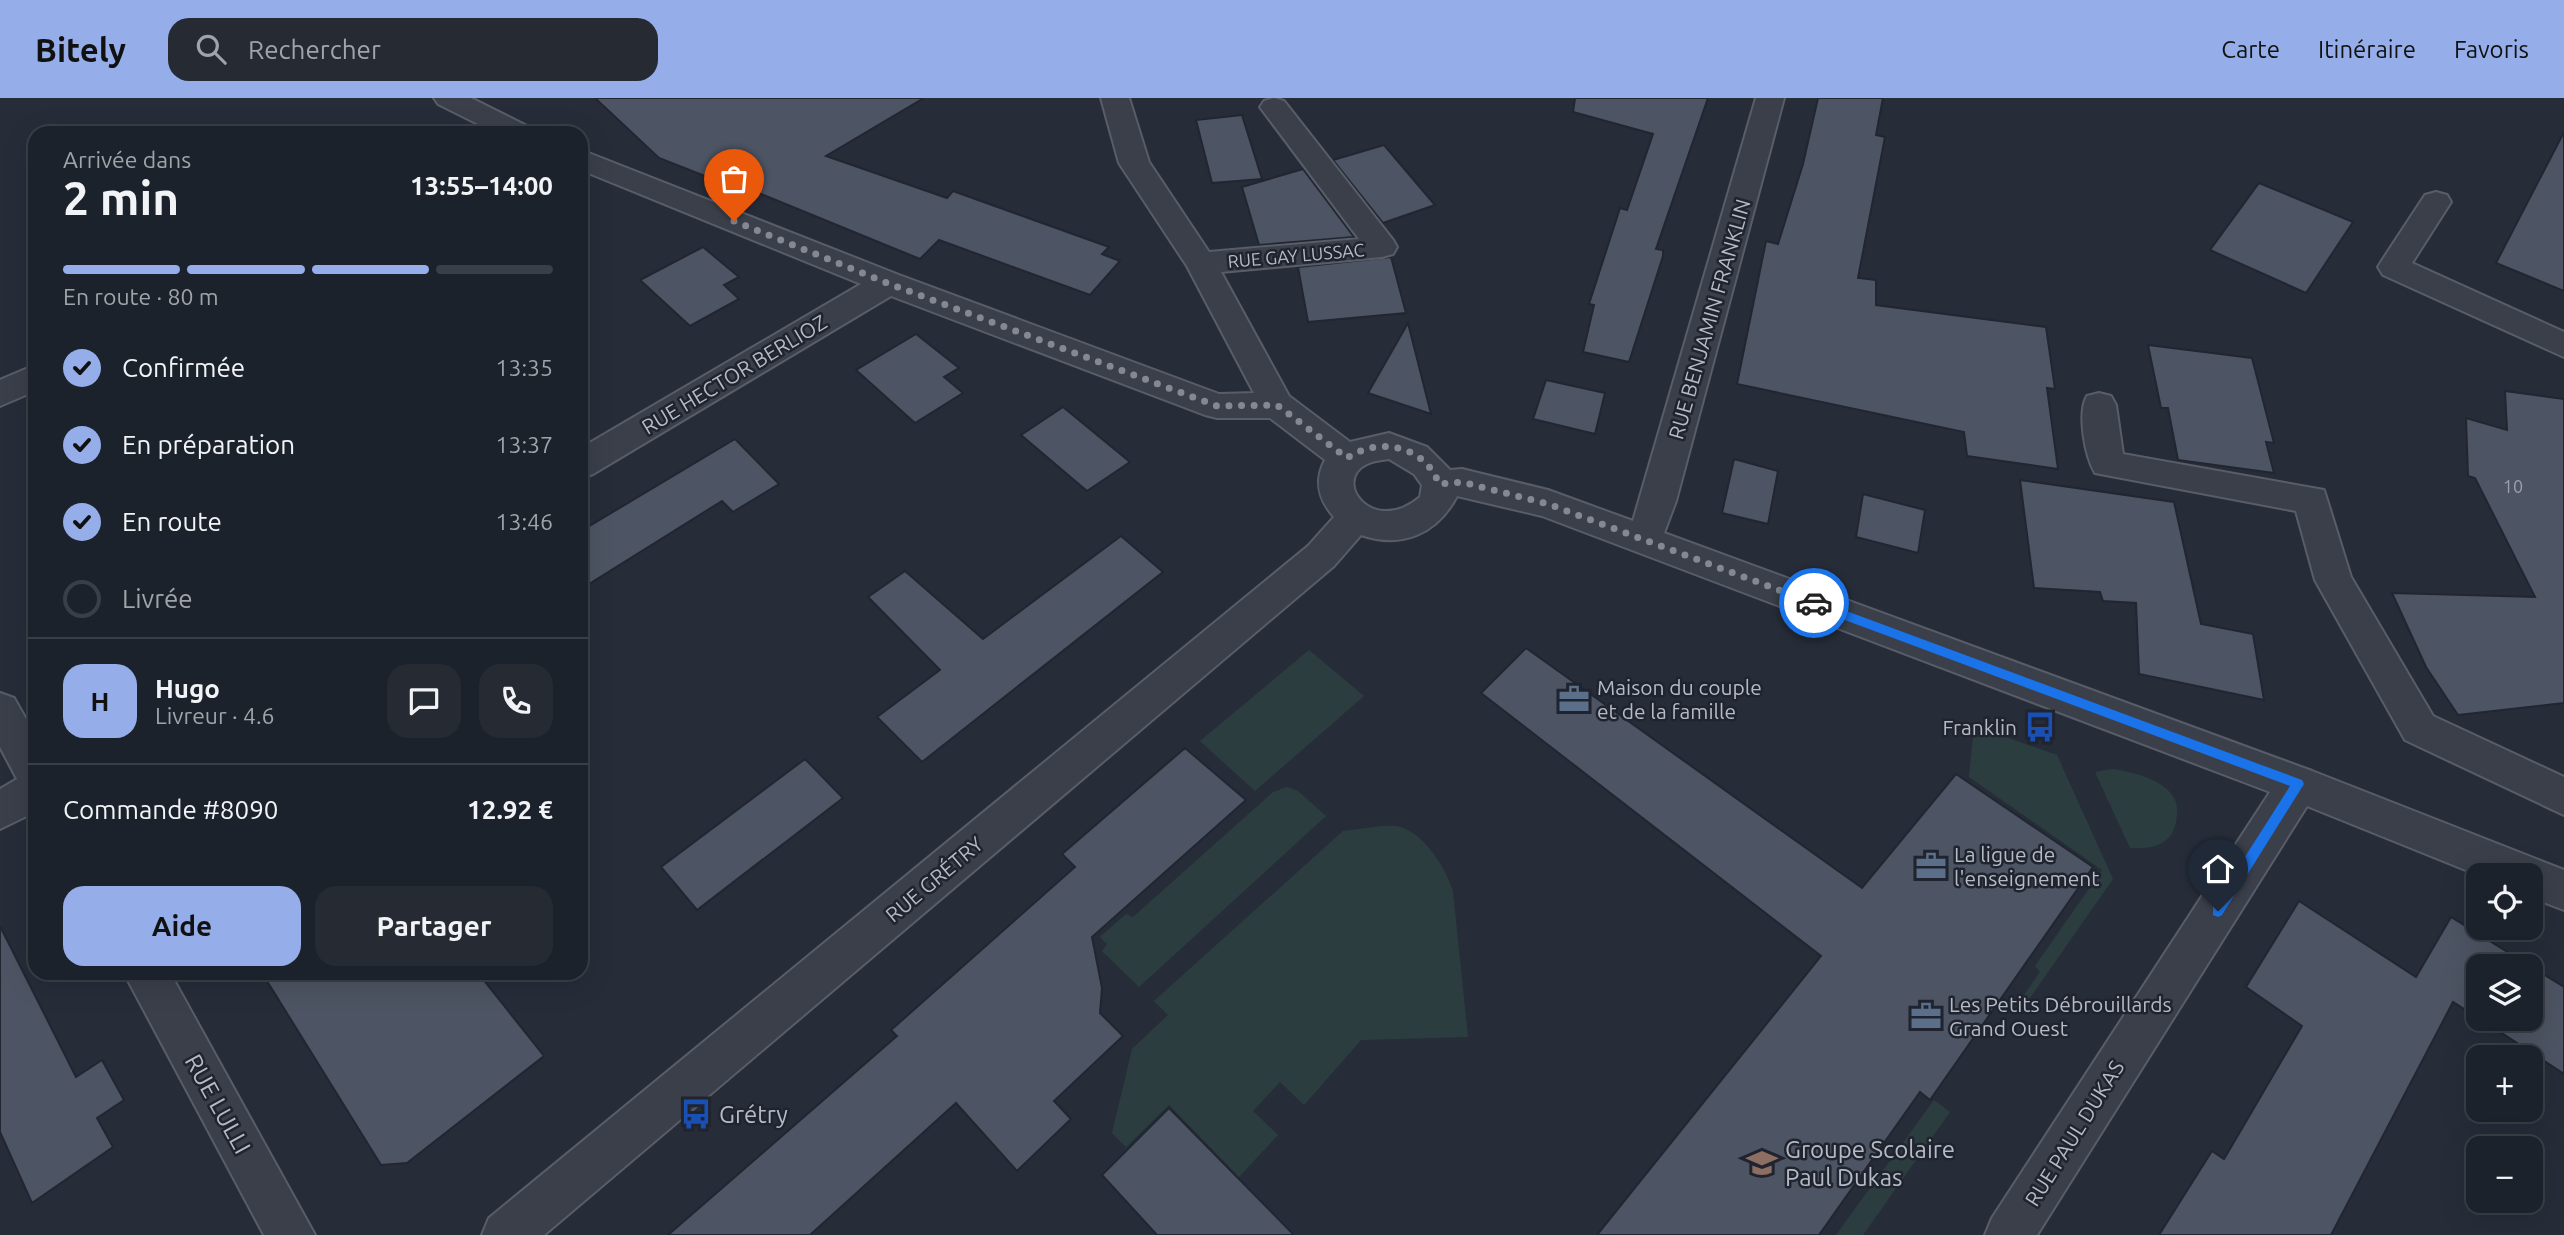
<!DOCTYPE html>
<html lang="fr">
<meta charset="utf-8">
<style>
body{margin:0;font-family:Ubuntu,sans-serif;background:#252a33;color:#f1f3f6;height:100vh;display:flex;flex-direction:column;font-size:26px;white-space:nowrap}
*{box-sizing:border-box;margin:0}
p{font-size:23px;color:#a0a4a9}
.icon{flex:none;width:38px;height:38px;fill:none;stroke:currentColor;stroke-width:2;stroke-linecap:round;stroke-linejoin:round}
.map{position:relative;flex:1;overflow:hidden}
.sheet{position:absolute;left:28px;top:28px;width:560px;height:854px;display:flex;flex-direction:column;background:#1c222b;border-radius:21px;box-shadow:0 7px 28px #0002,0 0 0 2px #3a3f47}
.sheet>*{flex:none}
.buttons{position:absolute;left:2466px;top:765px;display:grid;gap:14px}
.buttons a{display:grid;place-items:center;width:77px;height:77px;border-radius:14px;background:#1c222b;box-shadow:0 7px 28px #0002,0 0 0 2px #3a3f47;font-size:35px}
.pin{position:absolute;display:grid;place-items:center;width:60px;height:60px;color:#fff;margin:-72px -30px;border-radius:50% 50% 50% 0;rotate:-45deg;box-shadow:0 0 7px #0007}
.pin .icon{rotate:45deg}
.courier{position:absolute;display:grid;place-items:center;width:70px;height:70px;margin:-35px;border:5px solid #1a73e8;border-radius:50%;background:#fff;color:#222;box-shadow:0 2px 9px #0007}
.summary em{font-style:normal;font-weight:700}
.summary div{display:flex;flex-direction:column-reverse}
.summary{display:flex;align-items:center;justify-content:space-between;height:119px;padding:0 35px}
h1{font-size:46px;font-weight:700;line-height:52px}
.bar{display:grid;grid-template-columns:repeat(4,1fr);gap:10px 7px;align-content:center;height:84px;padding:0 35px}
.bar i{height:9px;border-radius:5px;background:#3a3f47}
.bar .on{background:#95aeea}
.bar p{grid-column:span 4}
.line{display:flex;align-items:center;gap:18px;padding:0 35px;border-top:2px solid #3a3f47}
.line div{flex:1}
.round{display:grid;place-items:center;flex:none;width:74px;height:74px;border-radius:21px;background:#252a33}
ol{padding:0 35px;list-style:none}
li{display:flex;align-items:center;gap:21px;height:77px}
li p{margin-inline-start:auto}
li .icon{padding:7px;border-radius:50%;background:#95aeea;color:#111;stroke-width:4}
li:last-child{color:#a0a4a9}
li i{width:38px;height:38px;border:4px solid #3a3f47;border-radius:50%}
.action{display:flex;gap:14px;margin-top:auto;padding:14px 35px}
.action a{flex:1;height:80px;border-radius:21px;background:#95aeea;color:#111;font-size:28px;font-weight:700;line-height:80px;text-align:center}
.action a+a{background:#252a33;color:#f1f3f6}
header{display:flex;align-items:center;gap:42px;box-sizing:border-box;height:98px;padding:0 35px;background:#95aeea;color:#111}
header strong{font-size:33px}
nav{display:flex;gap:38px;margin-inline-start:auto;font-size:24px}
.search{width:490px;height:63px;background:#252a33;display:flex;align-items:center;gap:18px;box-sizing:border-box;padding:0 24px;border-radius:21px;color:#a0a4a9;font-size:26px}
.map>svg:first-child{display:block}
.green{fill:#2c3d3f}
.building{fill:#4d5463;stroke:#212631;stroke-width:2}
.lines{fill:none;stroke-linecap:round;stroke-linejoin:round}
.street-casing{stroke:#585d68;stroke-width:4}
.street{fill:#3a3f4a;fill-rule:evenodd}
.route{fill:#1a73e8}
.done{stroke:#838994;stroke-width:7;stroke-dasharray:0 12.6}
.labels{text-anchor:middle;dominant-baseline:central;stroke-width:5;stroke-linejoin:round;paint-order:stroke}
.far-street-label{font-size:18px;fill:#b5bac5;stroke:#1f242f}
.number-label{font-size:18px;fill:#9ba0ac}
.street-label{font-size:21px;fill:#b5bac5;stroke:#1f242f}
.poi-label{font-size:21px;fill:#b5bac5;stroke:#1f242f;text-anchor:start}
.near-street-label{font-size:24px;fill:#b5bac5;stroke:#1f242f}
.near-poi-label{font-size:24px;fill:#b5bac5;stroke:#1f242f;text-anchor:start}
</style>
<header>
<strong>Bitely</strong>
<div class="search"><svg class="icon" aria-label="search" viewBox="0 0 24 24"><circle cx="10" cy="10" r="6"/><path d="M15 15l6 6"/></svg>Rechercher</div>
<nav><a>Carte</a><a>Itinéraire</a><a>Favoris</a></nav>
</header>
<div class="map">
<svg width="2564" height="1137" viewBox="0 0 2564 1137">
<rect width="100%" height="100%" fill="#262d39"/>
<g class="green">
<path d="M1309,552L1364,598L1255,693L1200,643Z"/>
<path d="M1974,628L2057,657L2113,781L2018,917L2013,913L2040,874L2035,868L2102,772L1969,679Z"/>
<path d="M2112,671C2132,674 2165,681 2175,702C2178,708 2177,718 2176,724C2171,748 2152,751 2130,750L2095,674Z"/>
<path d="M1287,689L1298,693L1326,718L1139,889L1102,853L1107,846L1100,839L1126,816L1133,819L1273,694Z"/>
<path d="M1381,728C1387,728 1397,727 1403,730C1426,738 1447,772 1453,794L1468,939L1361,942L1304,1007L1280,984L1253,1013L1278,1037L1239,1079L1169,1007L1126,1049L1112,1035L1132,951L1168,917L1154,903L1343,733Z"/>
<path d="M1934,1002L1950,1014L1863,1137H1836Z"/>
</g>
<g class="building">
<path d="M595,0H924L826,58L947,100L953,93L1109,149L1102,156L1120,163L1090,197L939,142L920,161L722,80L720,84L659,60Z"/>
<path d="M1575,0H1708L1656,151L1663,152V158L1629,264L1583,254L1594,207L1589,206L1620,110L1627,112L1653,36L1573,14Z"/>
<path d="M1818,0H1883L1876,37L1885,39L1858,180L1876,182V207L2046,229L2055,291L2047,290L2058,371L1967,358L1964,334L1737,286L1766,143L1778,146L1803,66Z"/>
<path d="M1242,17L1262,81L1212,85L1196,22Z"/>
<path d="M2564,34V193L2496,165Z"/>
<path d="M1384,47L1435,107L1383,125L1333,62Z"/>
<path d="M1303,71L1354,139L1259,147L1242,89Z"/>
<path d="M2259,85L2353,124L2306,195L2210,152Z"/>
<path d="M703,149L739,179L724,187L739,201L690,228L640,182Z"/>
<path d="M1391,159L1406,215L1308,224L1298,169Z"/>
<path d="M1408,225L1431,316L1368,295Z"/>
<path d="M916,236L959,270L944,279L963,295L915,325L856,272Z"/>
<path d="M2148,247L2252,260L2274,345L2266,344L2274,375L2178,362L2168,310H2161Z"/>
<path d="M1546,282L1605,295L1595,336L1533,321Z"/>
<path d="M2505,293L2564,301V605L2458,617L2426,569L2392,495L2535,499L2475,380L2468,378L2466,320L2507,332Z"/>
<path d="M1063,309L1130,364L1087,393L1021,337Z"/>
<path d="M735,341L779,386L733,414L722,403L581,491V433Z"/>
<path d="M1734,361L1778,373L1768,426L1722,415Z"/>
<path d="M2020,382L2174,404L2201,526L2253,536L2264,602L2139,576L2136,505L2103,503L2100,494L2034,490Z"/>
<path d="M1863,396L1925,412L1918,455L1856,439Z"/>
<path d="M1121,438L1163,474L922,664L877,619L940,572L868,499L905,473L983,541Z"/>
<path d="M1526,550L1862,790L1956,676L2093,769L1930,1002L1920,994L1819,1137H1597L1821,858L1481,595Z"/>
<path d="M1185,650L1246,702L1092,839L1102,890L1100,915L1123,938L1054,1003L1071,1021L1017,1073L956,1005L810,1137H668L897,938L891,932L1075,769L1062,756Z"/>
<path d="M805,661L843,700L697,812L661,769Z"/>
<path d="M2299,803L2416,879L2451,819L2530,868H2478V920L2453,904L2331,1137H2159L2212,1053L2224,1061L2302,928L2246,889Z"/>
<path d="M0,828L76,979L102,962L124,1002L97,1020L113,1049L32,1105L0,1034Z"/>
<path d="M2530,868L2564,889V976L2479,920H2530Z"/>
<path d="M262,875H478L544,958L407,1065L381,1067Z"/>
<path d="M1169,1010L1294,1137H1157L1102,1077Z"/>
</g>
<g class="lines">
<g class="street-casing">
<g id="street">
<path d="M434,0H471L529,29L533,35H496L438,6Z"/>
<path d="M1101,0H1129L1149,64L1209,154L1359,141L1260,9L1264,3L1274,0L1284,3L1393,142L1397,149L1393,156L1382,159L1221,174L1289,298L1350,344L1389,335L1427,349L1450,372L1462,371L1548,392L1633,423L1756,0H1784L1676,403L1664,435L2312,673L2564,772V812L2530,799V777H2478L2307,708L2037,1137H1985L1992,1120L2270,694L1542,418L1457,398C1437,436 1402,451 1361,437L1334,468L544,1137H482L489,1120L1308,448L1334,419C1318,401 1314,383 1325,362L1270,320H1217L1205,317L891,198L593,376L581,380V350L861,186L581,72V52L899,177L1219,296L1254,295L1187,168L1119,65ZM1389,361L1414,376L1422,387L1420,399C1373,439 1331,383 1367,366C1373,363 1382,362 1389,361Z"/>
<path d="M2436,94L2447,97L2451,104L2412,165L2564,234V259L2383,177L2378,169L2383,161L2425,97Z"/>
<path d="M35,267V293L0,308V282Z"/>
<path d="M2099,295L2111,298L2116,307L2123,356L2324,392L2351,479L2433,618L2564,679V717L2405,642L2315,482L2296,413L2095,375C2085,358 2077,315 2087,298Z"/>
<path d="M0,595L14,600L35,637V714L0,731V691L17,681L0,649Z"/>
<path d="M124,875H170L315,1137H264Z"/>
</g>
</g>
<use href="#street" class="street"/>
</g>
<path class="route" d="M1814,501L2302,682L2304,686L2222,817L2218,819L2213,817V809L2290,688L1810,509L1808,505Z"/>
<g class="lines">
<path class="done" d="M734,123L887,185L1217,308L1277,307L1347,360C1380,338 1425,348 1439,386L1462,384L1548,406L1814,505"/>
</g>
<defs>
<g id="office-bare" transform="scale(2.415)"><path d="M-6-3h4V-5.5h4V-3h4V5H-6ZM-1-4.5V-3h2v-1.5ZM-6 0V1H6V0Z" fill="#5c6f8a" stroke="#1f242f" stroke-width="2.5" paint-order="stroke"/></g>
<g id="bus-bare" transform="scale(2.415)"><path d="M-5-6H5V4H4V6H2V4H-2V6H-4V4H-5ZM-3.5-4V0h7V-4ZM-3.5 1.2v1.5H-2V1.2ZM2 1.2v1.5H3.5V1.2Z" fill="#1a4fb4" stroke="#1f242f" stroke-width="2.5" paint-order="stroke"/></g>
<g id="school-bare" transform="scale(2.415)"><path d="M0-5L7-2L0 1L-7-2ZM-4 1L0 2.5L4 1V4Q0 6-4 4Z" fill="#8d6e63" stroke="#1f242f" stroke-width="2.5" paint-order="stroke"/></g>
</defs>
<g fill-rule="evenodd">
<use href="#office-bare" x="1574" y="601"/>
<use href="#bus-bare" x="2040" y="629"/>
<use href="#office-bare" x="1931" y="768"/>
<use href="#office-bare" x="1926" y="918"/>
<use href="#bus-bare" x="696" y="1016"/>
<use href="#school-bare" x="1762" y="1065"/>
</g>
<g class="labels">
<g class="far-street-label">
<text transform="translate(1296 157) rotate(-5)">RUE GAY LUSSAC</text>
</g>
<g class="number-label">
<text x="2513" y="388">10</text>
</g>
<g class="street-label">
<text transform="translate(1709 221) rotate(-74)">RUE BENJAMIN FRANKLIN</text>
<text transform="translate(734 276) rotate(-31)">RUE HECTOR BERLIOZ</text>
<text transform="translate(934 781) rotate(-40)">RUE GRÉTRY</text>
<text transform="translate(2074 1035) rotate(-58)">RUE PAUL DUKAS</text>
</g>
<g class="poi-label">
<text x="1597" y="589">Maison du couple<tspan x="1597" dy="24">et de la famille</tspan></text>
<text x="2017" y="629" text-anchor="end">Franklin</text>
<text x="1954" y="756">La ligue de<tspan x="1954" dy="24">l'enseignement</tspan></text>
<text x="1949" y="906">Les Petits Débrouillards<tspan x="1949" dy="24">Grand Ouest</tspan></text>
</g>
<g class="near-street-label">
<text transform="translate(218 1006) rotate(61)">RUE LULLI</text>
</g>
<g class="near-poi-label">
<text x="719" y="1016">Grétry</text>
<text x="1785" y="1051">Groupe Scolaire<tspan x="1785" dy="28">Paul Dukas</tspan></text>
</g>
</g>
</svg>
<div class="buttons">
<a><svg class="icon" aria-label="locate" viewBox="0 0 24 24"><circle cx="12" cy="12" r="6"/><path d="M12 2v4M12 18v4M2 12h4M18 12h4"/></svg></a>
<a><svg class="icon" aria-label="layers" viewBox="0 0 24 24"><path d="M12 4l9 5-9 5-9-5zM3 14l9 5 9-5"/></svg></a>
<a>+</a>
<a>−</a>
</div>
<div class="pin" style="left:734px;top:123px;background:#ea580c"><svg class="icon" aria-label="bag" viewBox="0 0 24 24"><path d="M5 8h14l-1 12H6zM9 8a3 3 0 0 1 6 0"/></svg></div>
<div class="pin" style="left:2218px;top:813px;background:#1f2937"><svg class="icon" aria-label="home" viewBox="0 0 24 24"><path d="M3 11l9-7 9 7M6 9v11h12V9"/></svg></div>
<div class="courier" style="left:1814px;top:505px"><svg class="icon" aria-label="car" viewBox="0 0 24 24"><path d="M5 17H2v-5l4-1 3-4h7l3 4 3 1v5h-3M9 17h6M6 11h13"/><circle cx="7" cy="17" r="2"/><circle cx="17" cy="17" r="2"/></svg></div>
<section class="sheet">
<div class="summary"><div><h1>2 min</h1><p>Arrivée dans</p></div><em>13:55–14:00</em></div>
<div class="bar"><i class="on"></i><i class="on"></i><i class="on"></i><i></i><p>En route · 80 m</p></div>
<ol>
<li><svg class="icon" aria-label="check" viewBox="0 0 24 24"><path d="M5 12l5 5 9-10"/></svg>Confirmée<p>13:35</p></li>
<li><svg class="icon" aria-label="check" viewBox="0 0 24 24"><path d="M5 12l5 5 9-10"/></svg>En préparation<p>13:37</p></li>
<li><svg class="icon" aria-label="check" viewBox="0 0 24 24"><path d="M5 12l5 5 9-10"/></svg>En route<p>13:46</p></li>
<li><i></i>Livrée</li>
</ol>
<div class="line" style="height:126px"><b class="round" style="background:#95aeea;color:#111">H</b><div><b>Hugo</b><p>Livreur · 4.6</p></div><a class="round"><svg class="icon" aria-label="chat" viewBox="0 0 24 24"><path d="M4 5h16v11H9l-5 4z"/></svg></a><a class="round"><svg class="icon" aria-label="phone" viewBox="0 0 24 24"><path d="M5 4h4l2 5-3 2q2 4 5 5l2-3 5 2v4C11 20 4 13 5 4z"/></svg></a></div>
<div class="line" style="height:91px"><div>Commande #8090</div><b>12.92 €</b></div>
<div class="action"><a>Aide</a><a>Partager</a></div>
</section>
</div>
